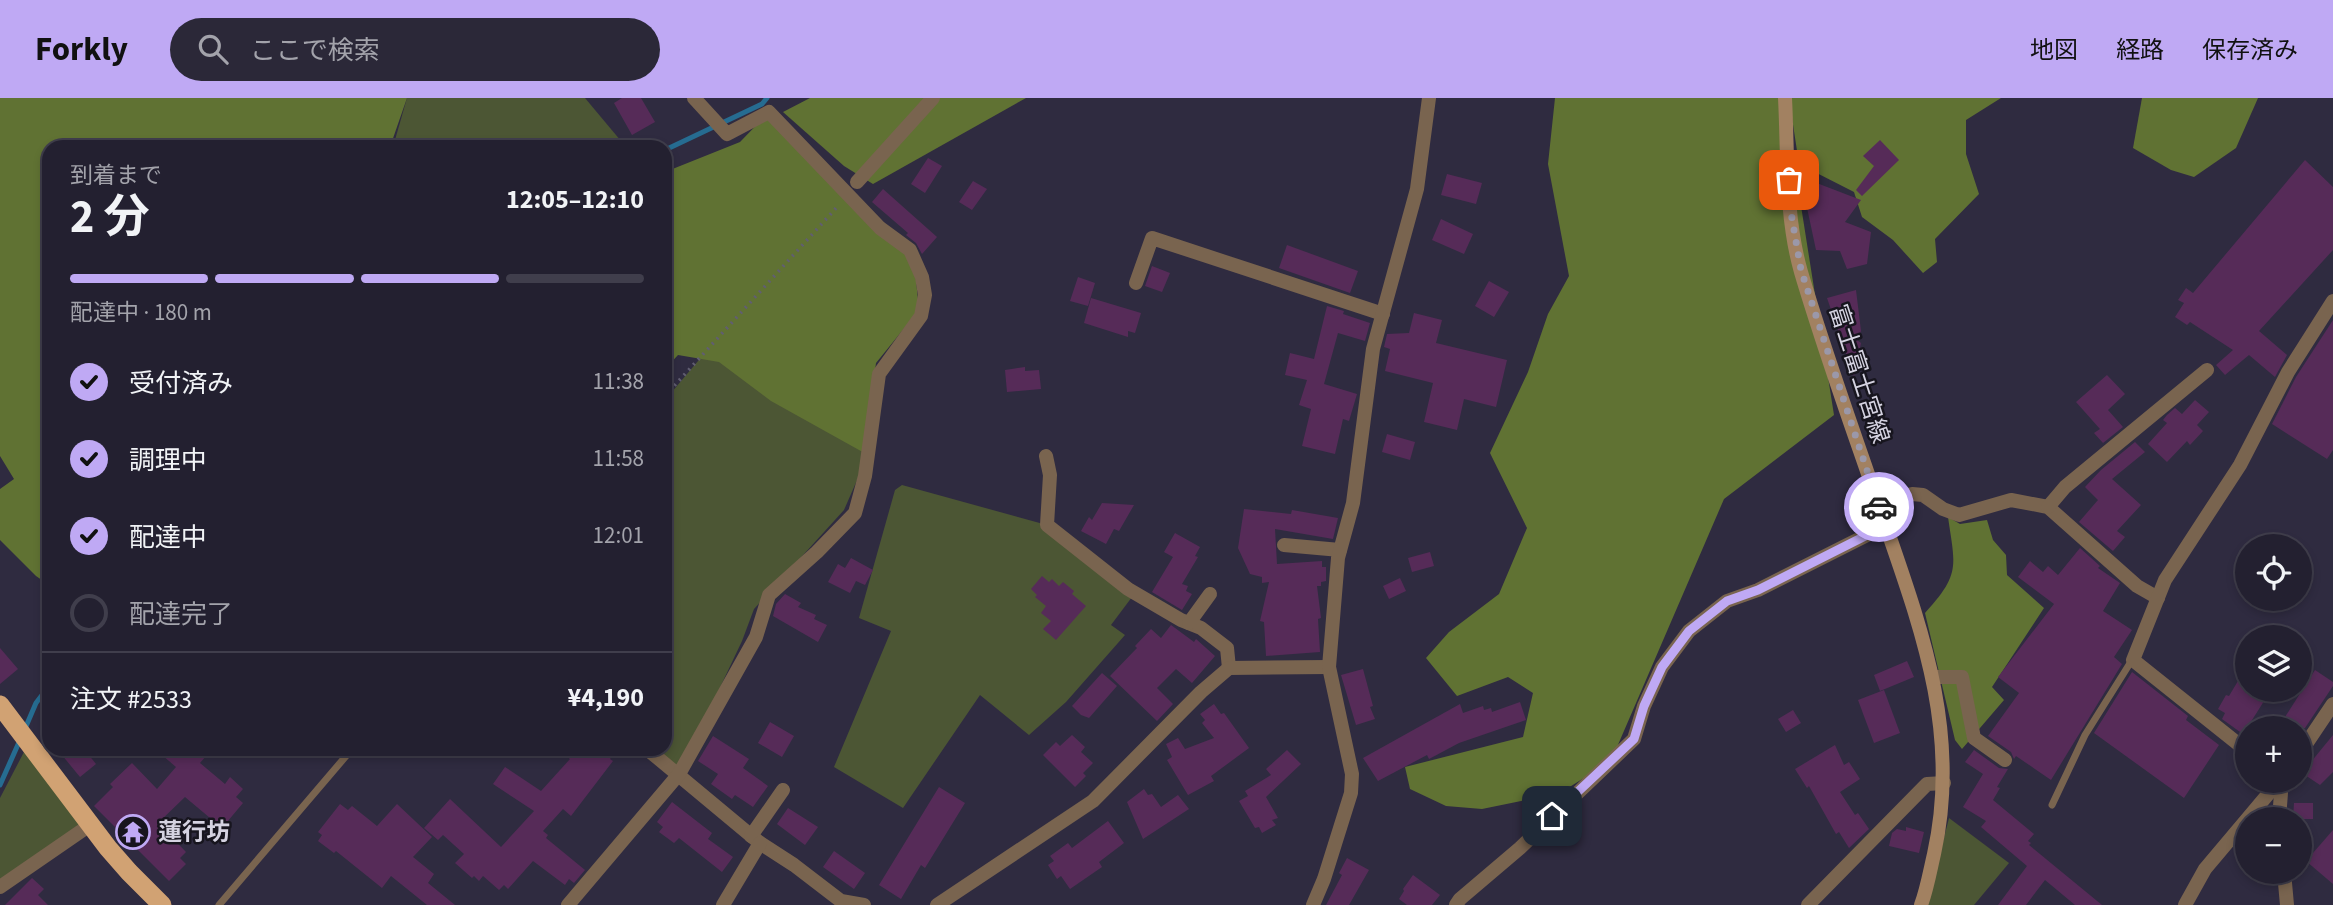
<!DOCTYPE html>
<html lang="ja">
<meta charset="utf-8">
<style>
body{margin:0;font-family:"Source Sans 3","Noto Sans JP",sans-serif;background:#2b2838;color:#f1f3f6;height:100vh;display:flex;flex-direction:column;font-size:26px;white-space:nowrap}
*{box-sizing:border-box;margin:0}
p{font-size:23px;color:#a3a3ab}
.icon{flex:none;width:38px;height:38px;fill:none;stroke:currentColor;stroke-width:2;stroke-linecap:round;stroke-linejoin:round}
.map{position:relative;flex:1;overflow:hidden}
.sheet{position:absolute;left:42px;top:42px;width:630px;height:616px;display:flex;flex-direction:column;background:#232030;border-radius:21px;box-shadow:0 4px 10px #0003,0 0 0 2px #403e4c}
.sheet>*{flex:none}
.fabs{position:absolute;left:2235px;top:436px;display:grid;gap:14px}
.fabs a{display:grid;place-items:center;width:77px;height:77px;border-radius:50%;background:#232030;box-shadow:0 4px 10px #0003,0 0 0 2px #403e4c;font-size:35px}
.pin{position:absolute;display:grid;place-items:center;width:60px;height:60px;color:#fff;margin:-30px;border-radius:14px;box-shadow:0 4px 10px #0006}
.courier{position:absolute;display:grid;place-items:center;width:70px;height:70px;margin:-35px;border:5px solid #bfa9f4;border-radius:50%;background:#fff;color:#222;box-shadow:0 2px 9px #0007}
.summary em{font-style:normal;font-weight:700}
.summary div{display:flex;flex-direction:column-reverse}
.summary{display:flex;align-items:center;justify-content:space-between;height:119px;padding:0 28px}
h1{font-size:46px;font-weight:700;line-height:52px}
.bar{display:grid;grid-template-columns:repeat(4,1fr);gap:10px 7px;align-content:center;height:84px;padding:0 28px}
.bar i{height:9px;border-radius:5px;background:#403e4c}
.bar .selected{background:#bfa9f4}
.bar p{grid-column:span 4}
.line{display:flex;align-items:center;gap:18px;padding:0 28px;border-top:2px solid #403e4c}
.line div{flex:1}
ol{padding:0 28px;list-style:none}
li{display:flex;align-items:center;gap:21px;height:77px}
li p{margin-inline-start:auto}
li .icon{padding:7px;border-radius:50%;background:#bfa9f4;color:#111;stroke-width:4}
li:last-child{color:#a3a3ab}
li i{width:38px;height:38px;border:4px solid #403e4c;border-radius:50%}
header{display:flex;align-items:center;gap:42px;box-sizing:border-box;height:98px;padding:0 35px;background:#bfa9f4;color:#111}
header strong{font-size:33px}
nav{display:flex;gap:38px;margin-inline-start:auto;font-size:24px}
.search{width:490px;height:63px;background:#2b2838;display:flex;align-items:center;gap:18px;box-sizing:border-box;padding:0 24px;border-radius:38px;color:#a3a3ab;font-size:26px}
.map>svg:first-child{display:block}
.green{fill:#4c5634}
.forest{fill:#607233}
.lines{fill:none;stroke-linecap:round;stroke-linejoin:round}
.stream{stroke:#266c91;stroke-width:5}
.building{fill:#562b58}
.path{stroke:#615e71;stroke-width:3.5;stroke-dasharray:2 5;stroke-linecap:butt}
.service{stroke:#79644f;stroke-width:7}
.minor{stroke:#79644f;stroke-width:14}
.secondary{stroke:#a28161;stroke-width:14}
.trunk{stroke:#d1a273;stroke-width:19}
.done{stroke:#9b98a9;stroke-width:7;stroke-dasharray:0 12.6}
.route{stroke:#bfa9f4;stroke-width:9}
.labels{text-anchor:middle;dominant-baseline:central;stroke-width:5;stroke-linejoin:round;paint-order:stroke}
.street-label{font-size:24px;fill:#d5d3e1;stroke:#17151e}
.poi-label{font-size:24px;font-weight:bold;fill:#d5d3e1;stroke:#17151e;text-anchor:start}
</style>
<header>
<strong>Forkly</strong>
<div class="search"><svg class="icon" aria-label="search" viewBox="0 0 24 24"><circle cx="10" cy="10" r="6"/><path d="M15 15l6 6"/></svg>ここで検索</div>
<nav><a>地図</a><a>経路</a><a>保存済み</a></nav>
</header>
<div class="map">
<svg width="2333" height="807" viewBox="0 0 2333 807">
<rect width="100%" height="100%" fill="#2f2b40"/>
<g class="green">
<path d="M407,0H585L626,49H393Z"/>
<path d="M709,250L868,357L844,412L754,511L742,543L679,676L647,651H665V302Z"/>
<path d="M902,387L1047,427L1135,495L1111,527L1125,537L1066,604L1029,637L980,597L903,710L834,669L891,533L859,520L895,392Z"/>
<path d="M25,652L80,726L0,788V700Z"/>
<path d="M1949,720L2009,765L1974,807H1927Z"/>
</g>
<g class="forest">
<path d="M0,0H407L390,49H49V487L36,478L0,442V391L14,381L0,358Z"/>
<path d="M810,0H1026L873,86L844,68L783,14Z"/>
<path d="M1555,0H1784L1834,317L1724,401L1611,663L1560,695L1482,711L1446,708L1410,691L1405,669L1523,639L1533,595L1508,579L1457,598L1426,560L1449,534L1499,496L1527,430L1490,355L1528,274L1548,216L1569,178L1548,66Z"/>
<path d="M1789,0H2001L1966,22V56L1979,96L1935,141L1937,164L1923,175L1893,142L1862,119L1854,94L1799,66Z"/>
<path d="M2142,0H2258L2236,50L2194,79L2171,72L2133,50Z"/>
<path d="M769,14L914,162L919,212L876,265L869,316L868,357L771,303L719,264L678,257L665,271V74L740,44Z"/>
<path d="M1948,419L1960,426L1987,422L1993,442L2006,457L2007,477L2044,510L1992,589L2004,602L1962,651L1955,642L1925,515C1961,476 1955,468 1948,419Z"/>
</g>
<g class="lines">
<g class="stream">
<path d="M665,52L762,6L767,0"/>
<path d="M24,633L36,605L49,588"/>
<path d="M0,687L20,642"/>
</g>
</g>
<g class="building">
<path d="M622,0H641L655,24L632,37L614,5Z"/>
<path d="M1880,42L1899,62L1862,98L1856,92L1874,68L1863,58Z"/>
<path d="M928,60L942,68L925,95L911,86Z"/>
<path d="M2305,62L2333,89V152L2259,233L2287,257L2275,279L2249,257L2225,277L2216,267L2233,252L2190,224L2187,227L2175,219L2184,205L2178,202L2186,190L2193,195Z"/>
<path d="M1447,76L1482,85L1476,106L1441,97Z"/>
<path d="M973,83L987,91L972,112L959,104Z"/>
<path d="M1814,84L1861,102L1845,124L1871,134L1867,166L1847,171L1840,153L1816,152L1806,105Z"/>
<path d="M883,91L937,139L922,156L916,145L906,137L908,135L872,104Z"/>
<path d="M1441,121L1473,136L1464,156L1432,142Z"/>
<path d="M1287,147L1358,173L1350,195L1279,170Z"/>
<path d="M1152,168L1170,175L1162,194L1145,188Z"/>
<path d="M1078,179L1095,185L1088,208L1070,203Z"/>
<path d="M1489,183L1509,194L1494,219L1475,208Z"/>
<path d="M1856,192L1861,233L1857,242L1861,245L1854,279L1827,200Z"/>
<path d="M1091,200L1141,215L1135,235L1128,233V239L1084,225Z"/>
<path d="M1327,208L1344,213L1343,216L1370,225L1365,243L1338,235L1324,286L1357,296L1349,323L1343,321L1335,356L1302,348L1311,311L1299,307L1307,282L1285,277L1290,255L1314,261Z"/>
<path d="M1414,215L1442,222L1436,245L1507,262L1496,309L1464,301L1457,332L1424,324L1433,285L1385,273L1390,251L1384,249L1387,236L1409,235Z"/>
<path d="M2333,222V352L2327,361L2272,326L2296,279Z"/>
<path d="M1025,269V273L1039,272L1041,291L1007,294L1005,272Z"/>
<path d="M2107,277L2125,296L2108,312L2123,329L2103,345L2094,335L2100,331L2076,304Z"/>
<path d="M2195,302L2209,314L2197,327L2203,333L2190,347L2187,343L2167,364L2148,346L2167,325L2163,322L2167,317L2175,310L2182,316Z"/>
<path d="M1387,336L1415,344L1410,362L1382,354Z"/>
<path d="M2135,344L2145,354L2112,381L2141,407L2117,433L2125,439L2113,453L2079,424L2098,402L2085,389L2101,372Z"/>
<path d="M1102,405L1134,407L1119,433L1114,431L1106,446L1081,433L1089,419L1092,422Z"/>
<path d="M1244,411L1291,416L1292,412L1338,420L1333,441L1275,431L1277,466L1322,463V469H1326V483L1321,484V488H1317L1321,520L1318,521L1320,554L1266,558L1264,524L1260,523L1269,484L1262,485V479L1250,476L1238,450Z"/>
<path d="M1175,435L1200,449L1195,458L1198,459L1182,486L1188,488L1186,493L1192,496L1182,512L1152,494L1173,459L1164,454Z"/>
<path d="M2080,450L2100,468L2098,470L2120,485L2103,513L2132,532L2114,559L2122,566L2051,682L2016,658L2014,661L2011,654L1988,638L2019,595L1998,579L2054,506L2018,479L2030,463L2043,474L2048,468L2058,477Z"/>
<path d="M1430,454L1434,468L1412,474L1408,460Z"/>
<path d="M851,460L873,472L865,487L856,483L850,495L828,484L838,466L845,470Z"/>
<path d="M1042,478L1049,484L1052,481L1059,488L1063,484L1074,493L1072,496L1086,508L1056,542L1043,531L1051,523L1041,515L1046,508L1035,499L1037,497L1031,491Z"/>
<path d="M1400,480L1406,493L1389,501L1383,488Z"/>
<path d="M785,496L801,505L798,509L816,517L814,521L827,527L818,544L773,518L776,506Z"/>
<path d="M1171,527L1194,544L1196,541L1215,558L1192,585L1176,571L1157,590L1173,606L1157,623L1110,578L1137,550L1135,548L1151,531L1161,540Z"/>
<path d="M0,550L18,571L0,586Z"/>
<path d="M1907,563L1914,579L1880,593L1874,577Z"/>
<path d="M2247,568V592H2271L2247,630V639L2222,621L2225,615L2218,611L2226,597L2229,598Z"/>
<path d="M1363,571L1373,608L1370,609L1375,621L1356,627L1341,577Z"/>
<path d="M2315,572L2333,584V588L2305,630H2278Z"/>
<path d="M2132,574L2188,618L2186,622L2219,647L2184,700L2094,635Z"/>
<path d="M1102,575L1117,588L1089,620L1081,617L1072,608Z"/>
<path d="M1884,592L1900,635L1874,645L1858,602Z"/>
<path d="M1520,604L1526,622L1459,645L1429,661L1427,657L1378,683L1363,660L1460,606L1463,615L1483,608L1484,612L1491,610L1492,614Z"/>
<path d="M1214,606L1221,616L1224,615L1249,650L1211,678L1214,683L1188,697L1167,662L1172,659L1166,646L1178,640L1185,651L1214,640L1202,625L1205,622L1200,616Z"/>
<path d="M1793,612L1801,625L1786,634L1778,621Z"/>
<path d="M770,624L794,638L782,659L758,645Z"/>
<path d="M1072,637L1085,649L1081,654L1093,665L1083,675L1086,678L1075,689L1043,657L1056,644L1060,648Z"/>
<path d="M2333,637V674L2320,687L2302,675Z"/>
<path d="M713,638L749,661L743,670L768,688L753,709L735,697L732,701L711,686L718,676L698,663Z"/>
<path d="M1835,647L1844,667L1849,664L1860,681L1840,694L1855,717L1858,715L1869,731L1849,750L1839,734L1836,736L1809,688L1807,690L1795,671Z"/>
<path d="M57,651H84L96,666L80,679Z"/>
<path d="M155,651H212L200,665L225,686L230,679L243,691L236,699L243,705L222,730L185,699L158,725L186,754L180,760L186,766L169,783L94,708L113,689L110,686L132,665L157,691L176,669Z"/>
<path d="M557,651H617L610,661L613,663L571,718L563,711L543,733L548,737L546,740L585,772L574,785L569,781L565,787L533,763L508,791L504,787L499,792L483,778L479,783L474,778L472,780L455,765L464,756L443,737L438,742L424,730L450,701L501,749L534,713L493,686L505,669L541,693L570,661Z"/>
<path d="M1287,652L1301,666L1266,699L1278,720L1272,722L1276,727L1262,735L1259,729L1255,730L1239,703L1248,698L1245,693L1271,677L1266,671Z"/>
<path d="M1974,652L1999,670L2008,671L1997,689L2000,690L1993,702L2034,736L2028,743L2031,745L2029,747L2102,807H2075L2045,782L2026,807H1998L2027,768L1981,729L1986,723L1963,709L1983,676L1965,664Z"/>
<path d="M939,689L965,705L925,770L921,767L901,801L879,787Z"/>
<path d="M1144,691L1148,697L1152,696L1161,709L1178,697L1189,711L1143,741L1127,704Z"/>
<path d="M672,704L712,735L708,741L733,759L722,774L679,740L674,745L659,734L663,729L657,724Z"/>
<path d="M2294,705H2313V721H2293Z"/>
<path d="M340,706L348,712L352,708L377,728L397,706L432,739L413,759L434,776L428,785L455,807H427L391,778L382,790L336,753L334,755L318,743L322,737L318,734Z"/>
<path d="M788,710L818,729L805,747L777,726Z"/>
<path d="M1108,723L1124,745L1099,764L1102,769L1070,791L1061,778L1057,781L1048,767L1054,763L1050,758L1068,745L1072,750Z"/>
<path d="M1906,729L1924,734L1919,755L1889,748L1892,735L1897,731L1906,733Z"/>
<path d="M2333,732V786L2306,763Z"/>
<path d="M834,753L865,775L854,791L823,769Z"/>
<path d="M1347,760L1369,772L1349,807H1326L1342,777L1339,775Z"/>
<path d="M1413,777L1440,797L1432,807H1407L1399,801L1404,793L1403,791Z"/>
<path d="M32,780L44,791L38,797L48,807H5Z"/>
</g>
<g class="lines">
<path class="path" d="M665,298L838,108"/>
<g class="service">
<path d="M2052,707L2085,637L2132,562"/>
<path d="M219,807L352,651"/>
</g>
<g class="minor">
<path d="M857,84L933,0"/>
<path d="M1136,185L1152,140L1383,216"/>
<path d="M1046,358L1050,377L1047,427L1128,491L1181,522L1201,530L1227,550L1229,570"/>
<path d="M1879,409L1912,396L1923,397L1943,411L1959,417L2011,402L2048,409L2137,488L2158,500"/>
<path d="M2048,409L2065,389L2207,272"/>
<path d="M1284,447L1340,452"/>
<path d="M1189,525L1210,496"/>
<path d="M1933,579H1962L1974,640L2005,662"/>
<path d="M647,651L760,745L794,767L841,803L864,807"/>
<path d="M2247,653L2133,562L2165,482L2240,367L2288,274L2333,203"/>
<path d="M2300,655L2333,606"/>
<path d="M2279,721L2282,682"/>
<path d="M751,738L783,692"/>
<path d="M2284,774L2287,807"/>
<path d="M0,789L90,727"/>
<path d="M568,807L679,676L756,539L769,497L817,454L855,415L865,378L879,276L921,218L925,197L922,179L910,152L880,130L769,14L727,36L694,0"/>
<path d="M723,807L760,745"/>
<path d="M937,807L1093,703L1201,594L1229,570L1329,569"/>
<path d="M1313,807L1324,781L1351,695L1352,676L1329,569L1338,460L1353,405L1373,251L1417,91L1429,0"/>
<path d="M1456,807L1460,801L1520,750L1634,641L1644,608L1662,569L1689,533L1727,503L1758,492L1887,427"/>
<path d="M1808,807L1927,686L1944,685"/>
<path d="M2185,807L2205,771L2280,682"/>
</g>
<path class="secondary" d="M1785,0C1788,58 1785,118 1801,174C1824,252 1852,329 1878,405C1918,522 1962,630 1934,756C1930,773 1927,791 1921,807"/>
<path class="trunk" d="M0,607L108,750L129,774L162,807"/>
</g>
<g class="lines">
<path class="done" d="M1789,82L1790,109L1801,172L1879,409"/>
<path class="route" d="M1552,718L1634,641L1644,608L1662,569L1689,533L1727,503L1758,492L1887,427L1879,409"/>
</g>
<defs>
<g id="temple-ring" transform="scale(1.75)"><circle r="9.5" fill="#17151e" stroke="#bfa9f4" stroke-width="1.5"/><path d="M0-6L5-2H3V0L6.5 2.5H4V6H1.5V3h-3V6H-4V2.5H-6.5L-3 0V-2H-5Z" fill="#bfa9f4"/></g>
</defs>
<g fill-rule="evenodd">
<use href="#temple-ring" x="133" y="734"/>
</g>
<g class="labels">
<g class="street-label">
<text transform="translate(1859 276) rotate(72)">富士富士宮線</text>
</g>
<g class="poi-label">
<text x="158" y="734">蓮行坊</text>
</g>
</g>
</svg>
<div class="fabs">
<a><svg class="icon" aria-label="locate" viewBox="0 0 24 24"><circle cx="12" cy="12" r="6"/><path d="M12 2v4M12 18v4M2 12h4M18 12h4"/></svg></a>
<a><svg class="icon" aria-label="layers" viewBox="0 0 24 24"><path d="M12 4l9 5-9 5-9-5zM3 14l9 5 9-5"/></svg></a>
<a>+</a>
<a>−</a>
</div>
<div class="pin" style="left:1789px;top:82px;background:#ea580c"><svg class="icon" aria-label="bag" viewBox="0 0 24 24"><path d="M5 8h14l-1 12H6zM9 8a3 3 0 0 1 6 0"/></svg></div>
<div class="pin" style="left:1552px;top:718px;background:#1f2937"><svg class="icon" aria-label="home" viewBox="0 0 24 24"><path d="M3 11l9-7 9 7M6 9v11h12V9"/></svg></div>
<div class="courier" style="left:1879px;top:409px"><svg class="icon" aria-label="car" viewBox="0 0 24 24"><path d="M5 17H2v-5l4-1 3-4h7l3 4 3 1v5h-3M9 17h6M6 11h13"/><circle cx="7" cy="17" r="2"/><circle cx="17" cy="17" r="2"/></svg></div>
<section class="sheet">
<div class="summary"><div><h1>2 分</h1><p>到着まで</p></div><em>12:05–12:10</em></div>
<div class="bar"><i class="selected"></i><i class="selected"></i><i class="selected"></i><i></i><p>配達中 · 180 m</p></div>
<ol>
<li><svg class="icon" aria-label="check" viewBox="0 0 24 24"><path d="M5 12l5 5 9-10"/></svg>受付済み<p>11:38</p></li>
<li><svg class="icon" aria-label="check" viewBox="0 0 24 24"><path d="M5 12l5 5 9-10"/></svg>調理中<p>11:58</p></li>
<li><svg class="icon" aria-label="check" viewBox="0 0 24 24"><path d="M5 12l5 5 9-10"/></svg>配達中<p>12:01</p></li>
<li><i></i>配達完了</li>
</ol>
<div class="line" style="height:91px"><div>注文 #2533</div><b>¥4,190</b></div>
</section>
</div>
